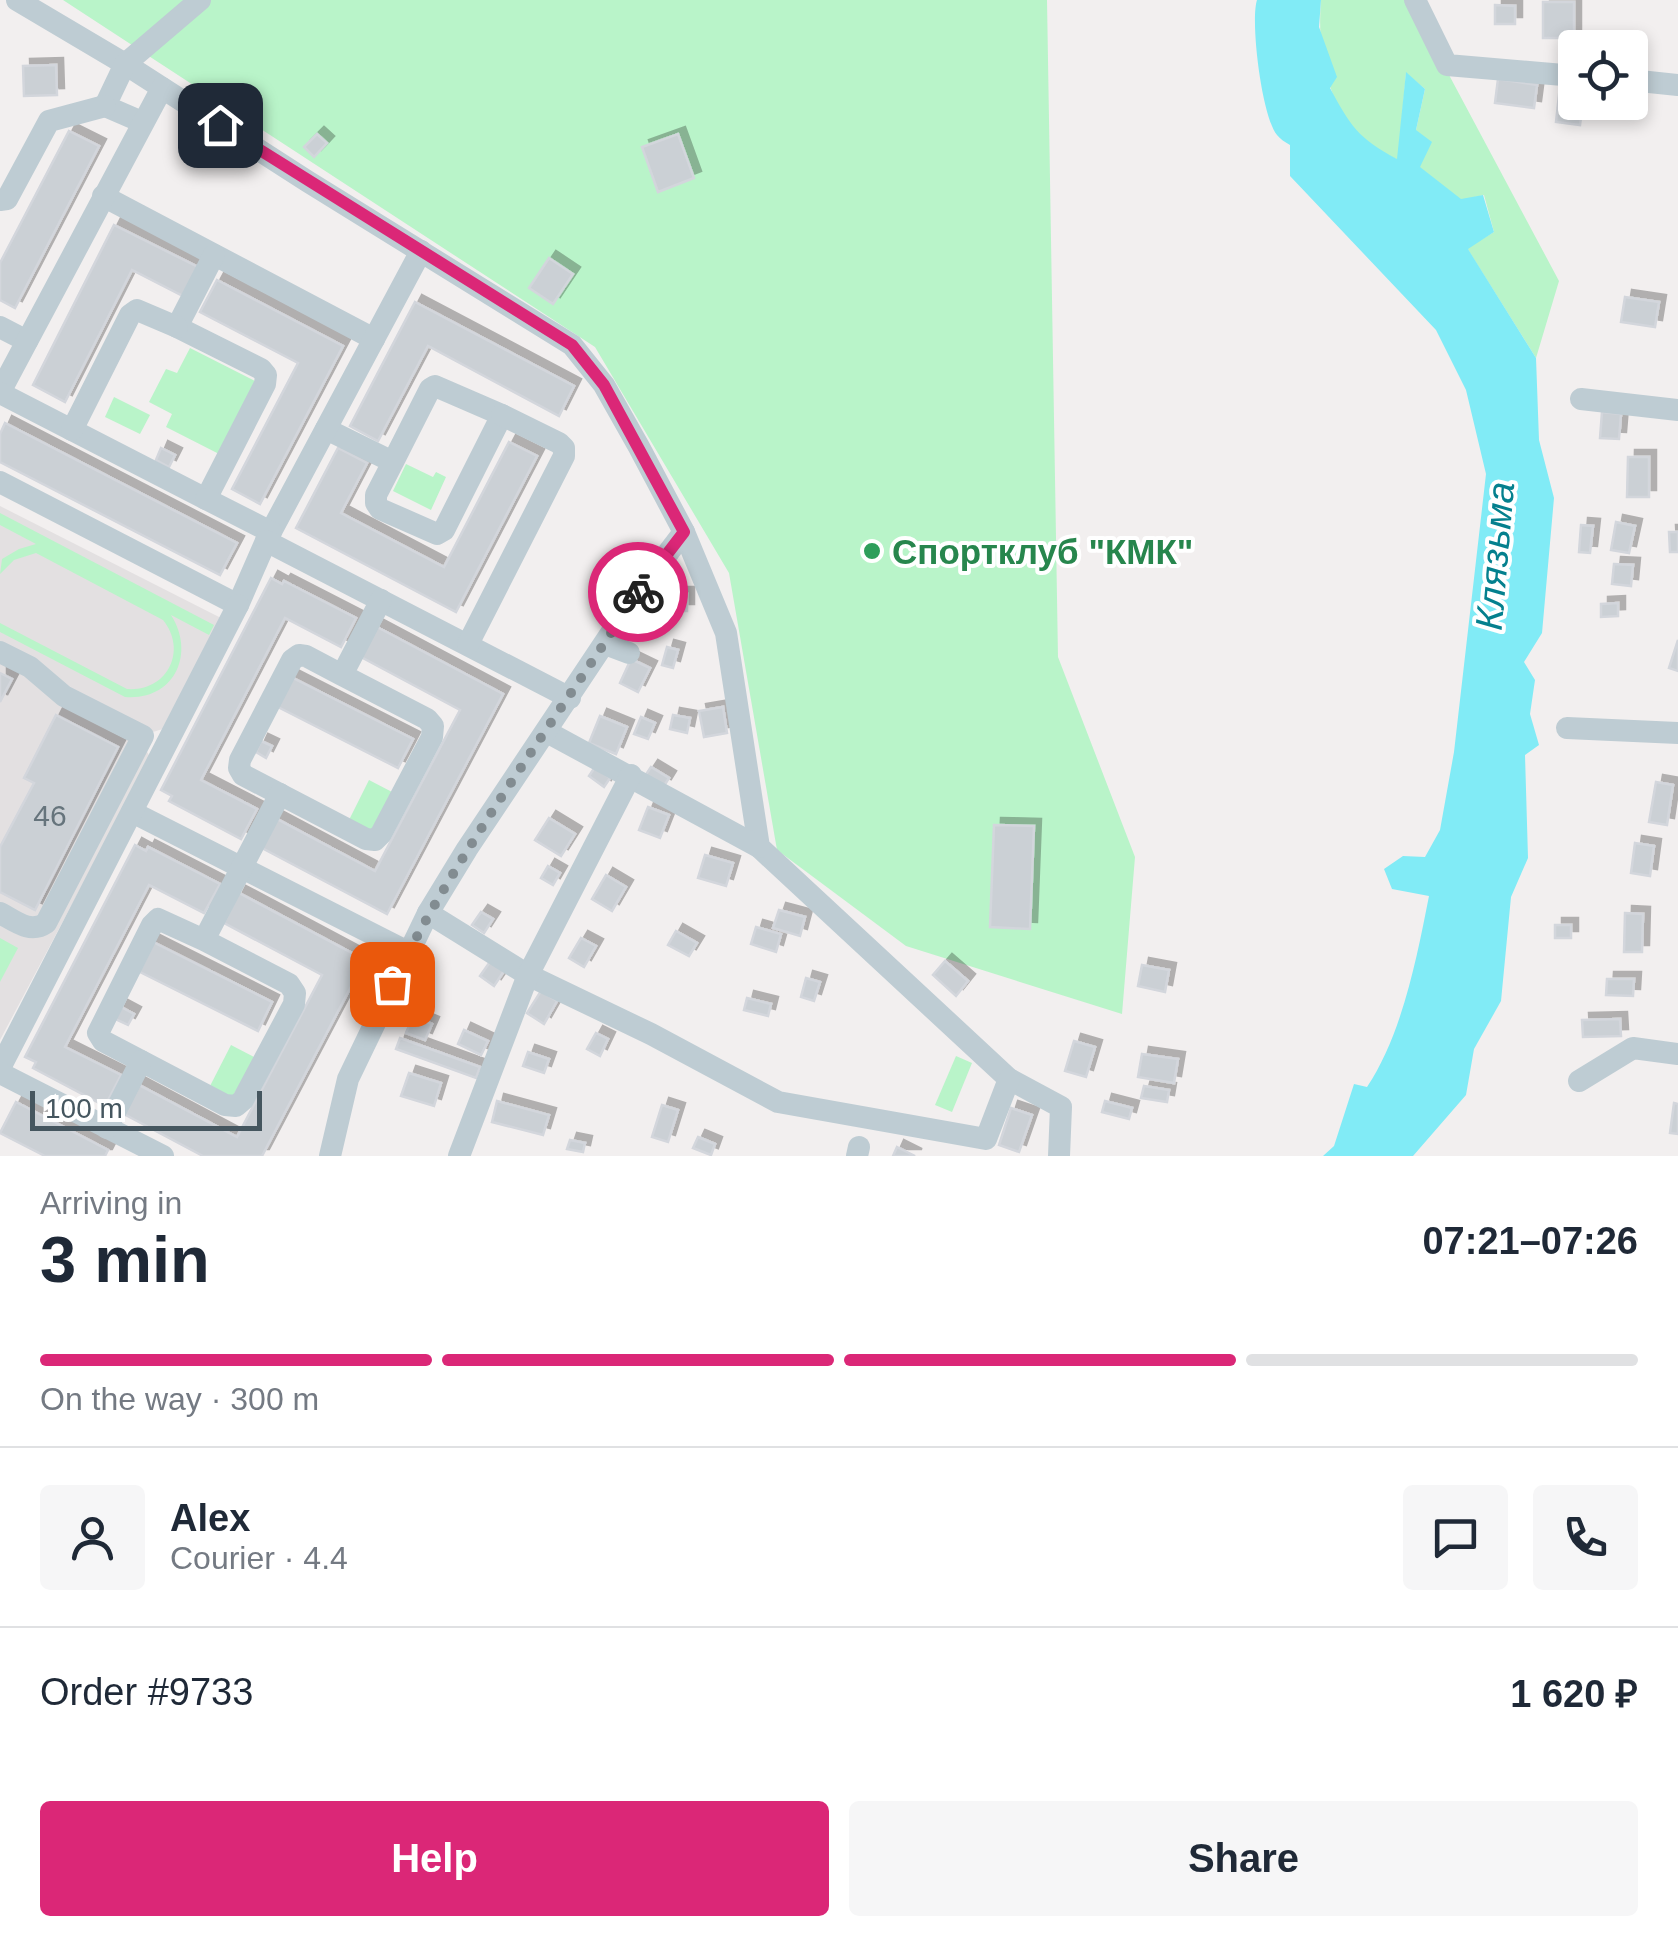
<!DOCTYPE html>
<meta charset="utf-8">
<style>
body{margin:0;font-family:Arial,sans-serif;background:#f6f6f7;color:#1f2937;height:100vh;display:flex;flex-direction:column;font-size:38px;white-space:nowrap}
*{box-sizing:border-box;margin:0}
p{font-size:32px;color:#747a83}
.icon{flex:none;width:55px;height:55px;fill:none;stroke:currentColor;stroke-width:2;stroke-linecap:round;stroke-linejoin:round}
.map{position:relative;height:1156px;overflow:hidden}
.side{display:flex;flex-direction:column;background:#fff;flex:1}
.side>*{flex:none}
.fabs{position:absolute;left:1558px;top:30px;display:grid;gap:20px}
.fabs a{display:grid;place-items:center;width:90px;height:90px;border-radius:10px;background:#fff;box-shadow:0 5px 15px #0003;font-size:50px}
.scale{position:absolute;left:30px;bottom:25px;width:232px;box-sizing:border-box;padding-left:10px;border:5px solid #45565f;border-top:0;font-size:28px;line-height:35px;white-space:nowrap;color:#45565f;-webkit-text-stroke:8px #fff;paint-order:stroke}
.pin{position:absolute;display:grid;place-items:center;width:85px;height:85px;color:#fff;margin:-42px;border-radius:20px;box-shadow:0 5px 15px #0006}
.courier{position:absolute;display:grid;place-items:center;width:100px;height:100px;margin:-50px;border:8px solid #db2777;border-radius:50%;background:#fff;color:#222;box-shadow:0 2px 12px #0007}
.head em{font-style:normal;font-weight:700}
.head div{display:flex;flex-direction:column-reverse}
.head{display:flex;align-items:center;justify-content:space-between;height:170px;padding:0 40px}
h1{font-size:65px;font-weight:700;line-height:75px}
.bar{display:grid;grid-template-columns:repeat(4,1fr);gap:15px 10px;align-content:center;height:120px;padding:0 40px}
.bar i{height:12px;border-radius:8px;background:#e0e1e3}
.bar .selected{background:#db2777}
.bar p{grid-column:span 4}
.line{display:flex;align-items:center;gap:25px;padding:0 40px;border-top:2px solid #e0e1e3}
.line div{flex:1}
.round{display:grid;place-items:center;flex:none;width:105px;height:105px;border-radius:10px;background:#f6f6f7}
.button{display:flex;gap:20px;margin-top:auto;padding:20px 40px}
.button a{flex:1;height:115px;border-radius:10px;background:#db2777;color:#fff;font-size:40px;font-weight:700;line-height:115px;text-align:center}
.button a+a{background:#f6f6f7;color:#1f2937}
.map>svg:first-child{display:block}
.education{fill:#e3e0e1}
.green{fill:#b9f4c9}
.water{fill:#81ebf6}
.building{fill:#cbd0d5;stroke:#d3d6dc;stroke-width:2.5;filter:url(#shadow)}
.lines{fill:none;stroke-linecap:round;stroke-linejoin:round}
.minor{stroke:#beccd3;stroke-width:22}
.done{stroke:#828c91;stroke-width:10;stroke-dasharray:0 18}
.route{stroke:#db2777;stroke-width:12}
.leisure-dot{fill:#2e9e5b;stroke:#fff;stroke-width:4}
.labels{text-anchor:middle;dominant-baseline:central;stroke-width:8;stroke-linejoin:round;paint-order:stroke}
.number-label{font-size:30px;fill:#66747c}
.leisure-label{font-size:35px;font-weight:bold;fill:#27864d;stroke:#fff;text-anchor:start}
.water-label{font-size:38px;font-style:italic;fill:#04808e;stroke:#fff}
</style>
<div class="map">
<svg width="1678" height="1156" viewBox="0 0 1678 1156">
<defs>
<filter id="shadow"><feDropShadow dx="7" dy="-7" stdDeviation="0" flood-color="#0004"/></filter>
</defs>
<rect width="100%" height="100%" fill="#f2efef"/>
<path class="education" d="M0,506L223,619L166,728L153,732L145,748L150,757L0,1040Z"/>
<g class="green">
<path d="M63,0H1047L1058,657L1135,857L1122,1014L906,946L777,850L729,573L595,347Z"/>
<path d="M1321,0H1409L1559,281L1536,358L1467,248L1494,232L1484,195L1461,200L1419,167L1416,130L1425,89L1406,73L1398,160C1387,154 1373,149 1364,140C1326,105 1317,49 1321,0Z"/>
<path d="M190,348L257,382L221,455L166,427L172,414L149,402L166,369L177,373Z"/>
<path d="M114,397L150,415L140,434L105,417Z"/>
<path d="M406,464L433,477L436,472L446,477L431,510L393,491Z"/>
<path d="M0,513L214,625L209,635L171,615C196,654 174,701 125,697L0,632V623L127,689C167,692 188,651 163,620L36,553L14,560L0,574L2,559L19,549L36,544L0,525Z"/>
<path d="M369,780L394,793L369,833L347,824Z"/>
<path d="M0,938L18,948L0,982Z"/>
<path d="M231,1045L256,1058L232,1097L209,1088Z"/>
<path d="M956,1056L972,1063L952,1112L935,1105Z"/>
</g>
<path class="water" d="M1257,0H1321L1319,27L1337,77L1330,88C1351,127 1358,138 1397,159L1406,72L1425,89L1416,130L1432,142L1420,167L1461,199L1483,195L1494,232L1468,249L1536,358L1539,440L1554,498L1542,633L1524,662L1535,680L1530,714L1539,745L1525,755L1528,858L1511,897L1501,1001L1474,1049L1466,1095L1413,1156H1323L1334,1146L1354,1084L1367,1087C1402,1035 1417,957 1429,896L1392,889L1384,869L1403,856L1425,857L1440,830L1454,752L1486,474L1466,390L1436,330L1290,176V145C1285,142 1280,139 1277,135C1262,117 1250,22 1257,0Z"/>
<g class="building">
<rect x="1543" y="2" width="31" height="36"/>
<path d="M1495,5L1515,6V24H1495Z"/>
<path d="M56,65L57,95L24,96L23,66Z"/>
<path d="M1498,79L1537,85L1534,108L1495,103Z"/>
<path d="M1560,86L1575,87V102H1583L1580,125L1556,122Z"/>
<path d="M69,131L99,146L15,308L0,300V263Z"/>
<path d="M317,134L327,143L314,157L304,147Z"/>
<path d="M678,134L694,178L658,192L642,147Z"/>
<path d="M114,225L198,267L183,296L132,270L65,402L33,385Z"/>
<path d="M549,258L573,274L553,304L529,288Z"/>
<path d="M217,280L343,346L260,504L232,489L298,363L200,312Z"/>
<path d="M1625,297L1659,302L1655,327L1621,322Z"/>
<path d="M415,302L574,386L559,416L428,346L378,441L350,426Z"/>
<path d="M1602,412L1621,414L1619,439L1600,438Z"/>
<path d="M5,423L237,543L220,575L0,462V434Z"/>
<path d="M509,442L537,456L456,612L296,528L338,448L367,463L341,513L444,567Z"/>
<path d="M161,448L175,455L169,467L156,460Z"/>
<path d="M1628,457H1649V497H1627Z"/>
<path d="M1616,522L1635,526L1629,553L1611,550Z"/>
<path d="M1581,525L1593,526L1590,553L1579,552Z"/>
<path d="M1669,532H1678V552H1670Z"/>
<path d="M1614,564L1633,565L1631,586L1612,584Z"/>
<path d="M271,578L282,584L284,581L356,618L341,647L285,618L201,780L257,809L241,839L169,801L172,796L161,790Z"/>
<rect x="678" y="594" width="9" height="17"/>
<path d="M1618,603V616L1601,617V604Z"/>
<path d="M377,627L503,694L387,914L260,847L275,818L375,871L460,710L361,657Z"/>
<path d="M1678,640V671L1669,668Z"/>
<path d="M667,647L678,650L673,668L662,665Z"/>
<path d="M631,659L650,668L638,692L620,683Z"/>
<path d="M0,673L12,679L0,702Z"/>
<path d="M291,677L413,739L398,768L276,706Z"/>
<path d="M723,707L727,733L704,737L699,711Z"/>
<path d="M56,715L118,747L35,910L0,892V847L34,783L24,778Z"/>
<path d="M673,715L690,718L687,733L670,729Z"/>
<path d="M600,716L627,727L616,754L589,743Z"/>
<path d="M641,717L655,723L648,739L634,734Z"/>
<path d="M261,741L272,746L266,758L256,752Z"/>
<path d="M595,767L610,778L604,787L589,776Z"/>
<path d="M651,767L669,778L664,786L645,776Z"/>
<path d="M1656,782L1673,785L1667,825L1649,822Z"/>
<path d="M648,807L669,815L660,838L639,830Z"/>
<path d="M549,818L575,834L561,856L535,840Z"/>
<path d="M994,825L1034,826L1030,929L990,927Z"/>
<path d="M1635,843L1654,846L1650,876L1631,873Z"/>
<path d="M135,845L146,851L148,847L220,884L204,913L149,885L65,1047L121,1075L105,1106L33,1068L36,1062L25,1057Z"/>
<path d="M705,855L733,863L726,886L698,878Z"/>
<path d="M548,866L560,873L553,885L541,878Z"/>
<path d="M606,875L626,887L612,911L592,899Z"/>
<path d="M239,893L365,960L262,1156H203L122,1113L137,1084L237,1137L322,975L224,923Z"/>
<path d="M779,910L805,917L800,936L773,928Z"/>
<path d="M481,912L493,919L484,933L472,925Z"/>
<path d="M1625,913L1643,914L1642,952H1624Z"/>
<rect x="1555" y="925" width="16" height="13"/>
<path d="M756,927L781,934L776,952L751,944Z"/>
<path d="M676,931L697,943L689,956L668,945Z"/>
<path d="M581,938L596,946L584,967L569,958Z"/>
<path d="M151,941L272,1002L258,1031L136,970Z"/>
<path d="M492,959L506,968L494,986L480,976Z"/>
<path d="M945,961L968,981L956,996L933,975Z"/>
<path d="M1142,965L1169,970L1165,992L1138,986Z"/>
<path d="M806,978L820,982L814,1001L801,997Z"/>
<path d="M1607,979H1634L1633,996L1606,995Z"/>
<path d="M541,991L557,1001L544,1024L527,1013Z"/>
<path d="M747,998L771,1004L768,1016L744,1010Z"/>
<path d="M121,1007L134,1014L128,1025L115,1019Z"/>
<path d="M413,1016L432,1024L425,1040L406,1033Z"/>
<path d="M1620,1019L1621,1036L1583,1037L1582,1020Z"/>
<path d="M464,1030L488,1041L481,1055L458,1044Z"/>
<path d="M596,1033L608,1039L600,1056L587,1049Z"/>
<path d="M400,1038L480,1067L476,1078L396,1049Z"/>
<path d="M1074,1041L1095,1047L1086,1077L1065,1071Z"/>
<path d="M528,1052L549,1059L544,1073L523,1066Z"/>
<path d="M1142,1054L1178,1059L1174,1083L1138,1077Z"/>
<path d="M409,1073L441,1083L434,1106L401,1096Z"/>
<path d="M1144,1086L1169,1090L1167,1102L1141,1098Z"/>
<path d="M497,1101L549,1115L543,1135L492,1122Z"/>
<path d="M1105,1101L1132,1108L1129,1119L1102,1112Z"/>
<path d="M16,1102L108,1150L105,1156H45L0,1133Z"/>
<path d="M1674,1103L1678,1104V1134L1670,1133Z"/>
<path d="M662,1105L678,1110L668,1142L652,1137Z"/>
<path d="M1011,1108L1032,1115L1019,1152L999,1145Z"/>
<path d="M698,1137L715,1144L711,1155L693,1148Z"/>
<path d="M570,1140L585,1143L583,1152L567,1149Z"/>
<path d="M897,1147L915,1156H893Z"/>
</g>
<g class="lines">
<g class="minor">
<path d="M17,0L125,64L307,181L572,345L604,385L639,447L684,532L726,633L759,847L1009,1079L1061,1107L1059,1156"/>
<path d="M1415,0L1447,65L1575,76"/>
<path d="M1630,80L1678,85"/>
<path d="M142,122L105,106L125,64L200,0"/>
<path d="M103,196L374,339"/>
<path d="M0,200L7,199L49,121L105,106"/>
<path d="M0,327L27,341"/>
<path d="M0,392L162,88"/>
<path d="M0,393L206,499L265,384L266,375L261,369L177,327L214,255"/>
<path d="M1581,399L1678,410"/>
<path d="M326,429L393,462L376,495V503L380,509L437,534L444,530L502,415L435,386L430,389L393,462"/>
<path d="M72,430L130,315L137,310L177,327"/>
<path d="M0,482L238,605L266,541L421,251"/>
<path d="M206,499L271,532"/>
<path d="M266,541L570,698"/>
<path d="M468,644L564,456V448L559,443L502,415"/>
<path d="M605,644L629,653"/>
<path d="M0,652L30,667L64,696L143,736L46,923C30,934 15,921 0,913"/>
<path d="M342,675L306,656L299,655L292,660L240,760L239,768L243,775L366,839L375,840L381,834L432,737L433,726L427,719L342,675L381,600"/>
<path d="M1567,728L1678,733"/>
<path d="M547,732L759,847"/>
<path d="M132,812L408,952"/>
<path d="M428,913L528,975L651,1034L778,1102L986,1139L1009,1079"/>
<path d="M204,940L158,919L152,925L98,1033L103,1041L225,1105L236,1106L243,1100L294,1004L295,993L289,984L204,940L280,794"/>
<path d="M0,1068L238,605"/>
<path d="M0,1073L163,1156"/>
<path d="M1579,1081L1633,1048L1678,1054"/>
<path d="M107,1128L141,1061"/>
<path d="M330,1156L348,1079L428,913L467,849L639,591L684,532"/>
<path d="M459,1156L528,975L631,775"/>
<path d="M857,1156L859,1147"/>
</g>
</g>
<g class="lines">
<path class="done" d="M392,984C461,846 554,722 638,592"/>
<path class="route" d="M220,125L572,345L604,385L684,532L638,592"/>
</g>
<circle class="leisure-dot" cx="872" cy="551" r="10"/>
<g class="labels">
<g class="number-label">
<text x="50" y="815">46</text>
</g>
<g class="leisure-label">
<text x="892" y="551">Спортклуб "КМК"</text>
</g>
<g class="water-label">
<text transform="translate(1495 556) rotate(-85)">Клязьма</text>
</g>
</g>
</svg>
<div class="fabs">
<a><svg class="icon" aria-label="locate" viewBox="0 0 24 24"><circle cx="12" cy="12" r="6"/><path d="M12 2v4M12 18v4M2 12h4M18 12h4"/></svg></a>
</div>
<div class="scale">100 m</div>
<div class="pin" style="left:392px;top:984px;background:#ea580c"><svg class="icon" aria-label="bag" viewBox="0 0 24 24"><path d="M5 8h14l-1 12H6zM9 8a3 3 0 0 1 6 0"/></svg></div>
<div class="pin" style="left:220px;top:125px;background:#1f2937"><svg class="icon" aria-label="home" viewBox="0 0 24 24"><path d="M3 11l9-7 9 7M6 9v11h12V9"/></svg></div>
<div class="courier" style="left:638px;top:592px"><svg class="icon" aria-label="bike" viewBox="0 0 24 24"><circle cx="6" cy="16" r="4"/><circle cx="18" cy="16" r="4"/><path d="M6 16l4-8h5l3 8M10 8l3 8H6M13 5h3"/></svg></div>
</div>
<section class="side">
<div class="head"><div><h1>3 min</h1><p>Arriving in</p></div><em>07:21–07:26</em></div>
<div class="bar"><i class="selected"></i><i class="selected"></i><i class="selected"></i><i></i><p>On the way · 300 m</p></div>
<div class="line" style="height:180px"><a class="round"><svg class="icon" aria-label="person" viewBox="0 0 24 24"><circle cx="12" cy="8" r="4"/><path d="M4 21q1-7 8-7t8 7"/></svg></a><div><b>Alex</b><p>Courier · 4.4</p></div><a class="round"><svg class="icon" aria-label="chat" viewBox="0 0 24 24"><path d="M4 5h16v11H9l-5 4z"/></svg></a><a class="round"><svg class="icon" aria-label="phone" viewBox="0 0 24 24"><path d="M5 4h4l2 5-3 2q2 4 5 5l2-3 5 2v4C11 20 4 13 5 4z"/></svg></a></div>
<div class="line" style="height:130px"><div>Order #9733</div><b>1 620 ₽</b></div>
<div class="button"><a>Help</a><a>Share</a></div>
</section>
